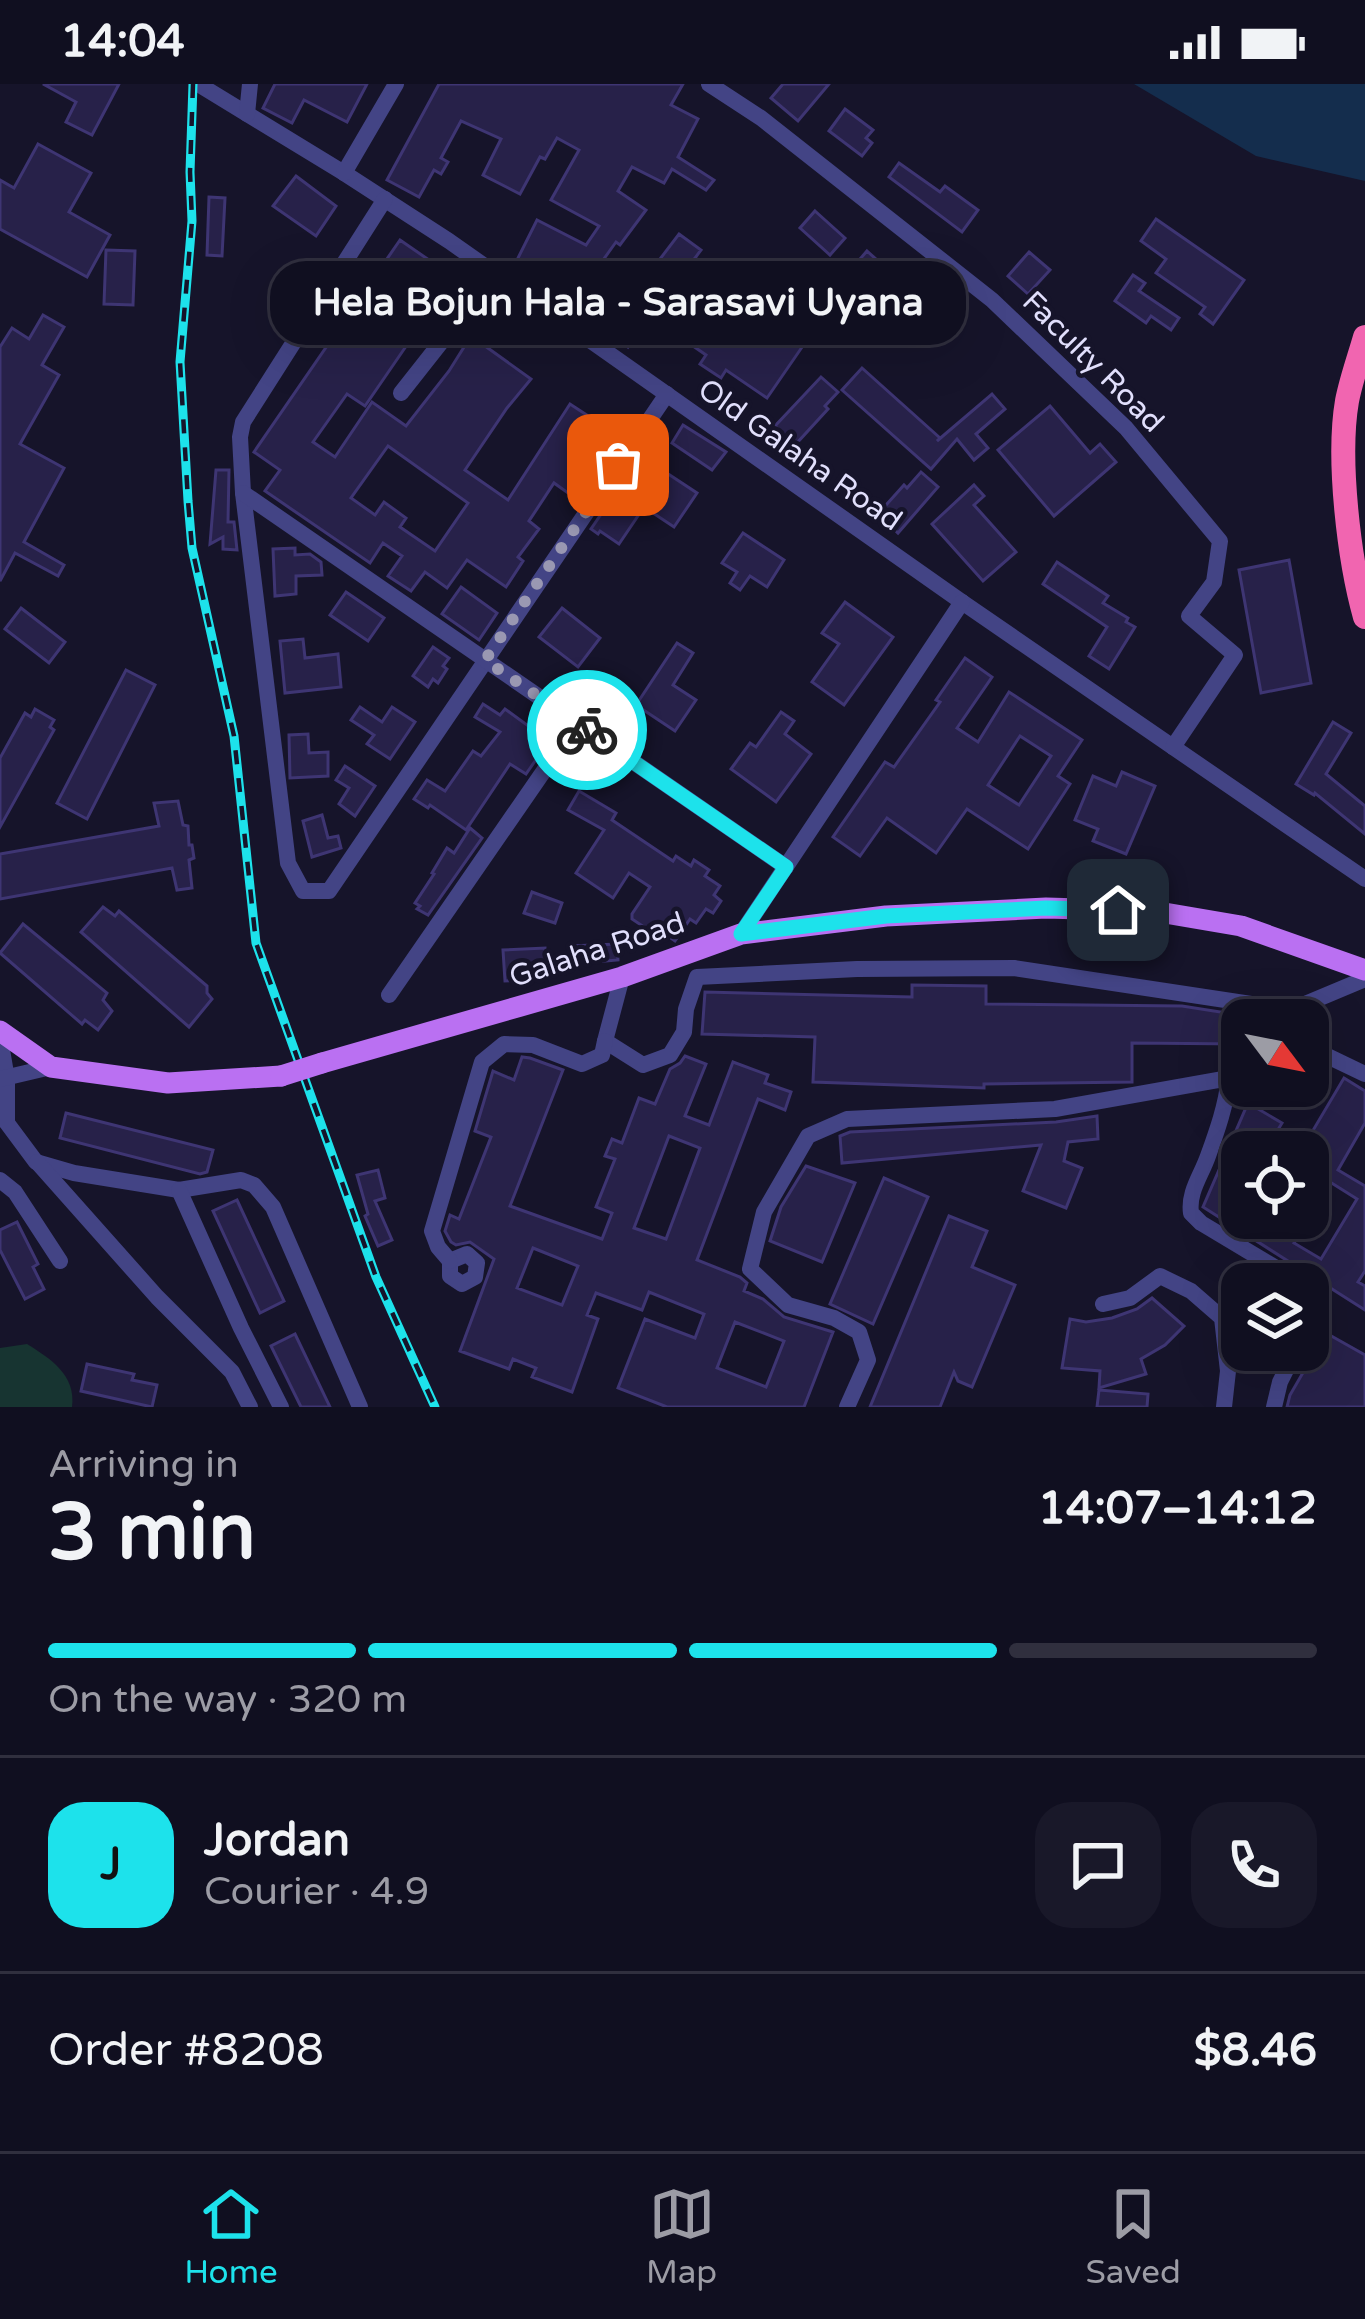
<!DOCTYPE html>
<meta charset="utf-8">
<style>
body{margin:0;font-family:"Varela Round",sans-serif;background:#191829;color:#f1f3f6;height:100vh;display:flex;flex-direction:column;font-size:45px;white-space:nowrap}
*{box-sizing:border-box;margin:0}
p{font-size:39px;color:#9c9ca5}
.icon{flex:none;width:66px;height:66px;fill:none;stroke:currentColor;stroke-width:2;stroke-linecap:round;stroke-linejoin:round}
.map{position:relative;height:1323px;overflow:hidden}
.drawer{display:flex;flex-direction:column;background:#100f20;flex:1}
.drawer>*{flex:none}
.needle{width:78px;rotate:122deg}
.fabs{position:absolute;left:1221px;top:915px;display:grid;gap:24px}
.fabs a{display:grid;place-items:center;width:108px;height:108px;border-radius:24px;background:#100f20;box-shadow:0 12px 48px #0002,0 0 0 3px #302f3e;font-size:60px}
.pin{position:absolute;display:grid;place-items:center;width:102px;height:102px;color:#fff;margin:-51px;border-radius:24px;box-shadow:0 6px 18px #0006}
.courier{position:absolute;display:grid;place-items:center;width:120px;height:120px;margin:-60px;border:9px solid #1de2eb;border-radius:50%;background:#fff;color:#222;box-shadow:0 3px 15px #0007}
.bubble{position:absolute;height:84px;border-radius:36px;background:#100f20;box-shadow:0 12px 48px #0002,0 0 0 3px #302f3e;font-size:39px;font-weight:700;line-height:84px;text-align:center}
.headline em{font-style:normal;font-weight:700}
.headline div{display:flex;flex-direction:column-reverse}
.headline{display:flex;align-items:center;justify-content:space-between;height:204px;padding:0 48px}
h1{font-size:78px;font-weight:700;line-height:90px}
.bar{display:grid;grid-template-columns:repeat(4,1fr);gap:18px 12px;align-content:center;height:144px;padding:0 48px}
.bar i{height:15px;border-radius:9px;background:#302f3e}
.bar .active{background:#1de2eb}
.bar p{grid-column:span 4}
.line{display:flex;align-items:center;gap:30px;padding:0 48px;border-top:3px solid #302f3e}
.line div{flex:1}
.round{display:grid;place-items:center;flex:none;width:126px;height:126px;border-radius:36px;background:#191829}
.status{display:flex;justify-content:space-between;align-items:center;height:84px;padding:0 60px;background:#100f20;direction:ltr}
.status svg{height:33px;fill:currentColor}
.dock{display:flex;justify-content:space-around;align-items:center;height:168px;border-top:3px solid #302f3e;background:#100f20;font-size:33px;color:#9c9ca5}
.dock a{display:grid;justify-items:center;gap:6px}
.dock .active{color:#1de2eb}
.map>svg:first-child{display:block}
.green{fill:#173431}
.water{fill:#142d4d}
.building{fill:#272149;stroke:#3e3573;stroke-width:3;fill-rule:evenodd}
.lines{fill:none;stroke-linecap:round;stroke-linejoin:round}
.minor{stroke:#434485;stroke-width:16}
.major{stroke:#ba70f2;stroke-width:21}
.highway{stroke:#f165b0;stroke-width:24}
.rail-casing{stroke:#1de2eb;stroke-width:9}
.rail{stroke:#16142a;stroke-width:4.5;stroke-dasharray:14;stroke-linecap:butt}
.major-bridge{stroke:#ba70f2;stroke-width:21}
.done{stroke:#9a98b2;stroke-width:12;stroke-dasharray:0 21.6}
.route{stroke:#1de2eb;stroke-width:15}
.labels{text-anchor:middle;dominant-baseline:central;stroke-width:9;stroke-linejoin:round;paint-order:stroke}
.street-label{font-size:30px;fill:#e1dffc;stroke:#16142a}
</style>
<div class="status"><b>14:04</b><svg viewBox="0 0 49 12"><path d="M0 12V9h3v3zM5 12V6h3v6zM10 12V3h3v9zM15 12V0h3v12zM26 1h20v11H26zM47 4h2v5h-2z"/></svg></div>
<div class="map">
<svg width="1365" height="1323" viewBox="0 0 1365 1323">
<rect width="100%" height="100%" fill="#16142a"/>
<path class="green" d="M27,1260C51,1275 76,1291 72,1323H0V1264Z"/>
<path class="water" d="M1134,0H1365V97L1256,72Z"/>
<g class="building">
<path d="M43,0H119L92,51L66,38L76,18Z"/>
<path d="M275,0H367L347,38L304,16L292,39L263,24Z"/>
<path d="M439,0H683L671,21L698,35L678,73L714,96L706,106L672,85L664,99L632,83L618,107L646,126L620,161L616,158L573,218L555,205L561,196L518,174L537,136L586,161L599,142L551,116L579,66L557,54L545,75L540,73L520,110L483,91L501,55L461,37L441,74L448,78L441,90L434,86L419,113L387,96Z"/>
<path d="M783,0H829L798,37L771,14Z"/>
<path d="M845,25L873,46L866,54L872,59L862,72L829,47Z"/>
<path d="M38,60L91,89L69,128L110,151L87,193L0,145V96L14,104Z"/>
<path d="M899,79L940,108L945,102L978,126L962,148L889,93Z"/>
<path d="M296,92L336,122L316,152L273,122Z"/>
<path d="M209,113L225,114L222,172L207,171Z"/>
<path d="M815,127L845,154L830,171L800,144Z"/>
<path d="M1156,135L1244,196L1213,240L1200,230L1205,223L1156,189L1166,175L1141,157Z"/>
<path d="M679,150L701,166L695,174L737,203L719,229L765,261L783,235L809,253L767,314L726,286L721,294L700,280L706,271L651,233L628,263L608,247L632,215L637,218L663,183L657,179Z"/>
<path d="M400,156L442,185L421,215L433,223L365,322L347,310L313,358L335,373L372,318L406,342L449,287L471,252L531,295L507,324L465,386L508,416L570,320L596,337L606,339L612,348L568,409L554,399L529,437L539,445L518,473L523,477L506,503L467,476L447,504L425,488L411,507L388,492L402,472L383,459L370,479L265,407L280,386L254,368ZM388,362L468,419L435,467L400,443L406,434L384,418L375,431L351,414Z"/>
<path d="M106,166L135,167L133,221L104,220Z"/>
<path d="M867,167L898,195L878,218L847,190Z"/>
<path d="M1029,168L1050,186L1028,210L1008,192Z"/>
<path d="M1133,191L1145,199L1139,207L1179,234L1171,246L1151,232L1146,239L1115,217Z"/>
<path d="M917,210L950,235L933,257L901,232Z"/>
<path d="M43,231L64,243L42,281L59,291L20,360L64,384L24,458L64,481L58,492L15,469L0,497V263L12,244L29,255Z"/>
<path d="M862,284L940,354L937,357L992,310L1005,325L976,350L988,364L974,376L957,355L931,385L842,306Z"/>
<path d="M821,293L838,308L825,322L828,325L795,361L775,342Z"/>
<path d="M1050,322L1090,369L1100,360L1116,378L1054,432L998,366Z"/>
<path d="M683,341L726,368L712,386L672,359Z"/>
<path d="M650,378L697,409L674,443L644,423L619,460L600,447L598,450L591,445L634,382L643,388Z"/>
<path d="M216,386H229L228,438H234L237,466L223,465V453L210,460Z"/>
<path d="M921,388L938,403L898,449L878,430L904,401L907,404Z"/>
<path d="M974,401L984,412L974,421L1016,468L983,497L932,440Z"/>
<path d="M743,449L784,476L767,503L750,492L740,506L730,499L737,488L722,479Z"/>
<path d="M295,464V471L310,470L321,478L322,491L296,492V510L275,512L273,465Z"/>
<path d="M1289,476L1311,599L1261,609L1239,486Z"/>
<path d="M1057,478L1108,512L1103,519L1128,534L1126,538L1135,543L1109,585L1089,572L1107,543L1043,500Z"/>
<path d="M461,503L497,529L479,556L442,530Z"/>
<path d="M346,508L384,534L368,557L330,531Z"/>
<path d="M845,518L893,553L844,621L812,598L839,560L822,549Z"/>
<path d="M21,524L65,558L49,579L5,545Z"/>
<path d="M562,524L600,554L578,583L539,553Z"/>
<path d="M303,555L305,574L338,570L341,603L285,609L280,557Z"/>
<path d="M677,559L693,569L673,601L696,616L675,647L636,621Z"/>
<path d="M433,563L449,574L443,582L447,585L438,599L433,595L428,603L413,592Z"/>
<path d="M965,574L992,593L957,644L978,658L1009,608L1082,656L1058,692L1070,700L1028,765L967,725L936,769L887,734L860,772L833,753L885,678L894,683L940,618L936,616ZM1020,652L1051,672L1019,721L988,701Z"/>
<path d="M126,586L155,601L87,735L57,719Z"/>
<path d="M483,620L500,631L505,625L549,657L526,690L510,680L466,746L430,721L428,724L414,715L427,696L445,707L473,667L481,672L500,648L475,633Z"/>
<path d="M360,623L382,638L392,623L415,638L390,675L367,660L374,651L351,636Z"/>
<path d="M35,625L54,636L50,643L54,646L0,743V674L25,629L31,633Z"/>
<path d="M781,628L794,637L785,650L811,670L776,718L731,685L750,659L756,663Z"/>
<path d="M1333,638L1351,649L1326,690L1365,722V750L1315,709L1314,711L1296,700Z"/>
<path d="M308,650L309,669L328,668V692L290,694L289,651Z"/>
<path d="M345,682L375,702L355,732L339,720L349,704L336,696Z"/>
<path d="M1122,688L1155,702L1126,770L1093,757L1098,745L1075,736L1093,692L1116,702Z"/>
<path d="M579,707L616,729L612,736L673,777L676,772L691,782L694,776L709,786L705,792L720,802L714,811L721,817L713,829L706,825L696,839L690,835L675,857L656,844L653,849L632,835V830L650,803L629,789L613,814L576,789L604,746L568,726Z"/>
<path d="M178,717L183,741L188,742L189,761H192L194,774L189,776L192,804L177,806L172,784L0,815V770L159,742L154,719Z"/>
<path d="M322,731L328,754L338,752L341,764L312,773L303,737Z"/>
<path d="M470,744L482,754L428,831L417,825L420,822L415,819L434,790L432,789L447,764L454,769Z"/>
<path d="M532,808L562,819L555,839L524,829Z"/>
<path d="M103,823L115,832L119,827L207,902V909L212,915L189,943L81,848Z"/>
<path d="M23,840L107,909L103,916L112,927L98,946L85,936L82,940L0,869Z"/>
<path d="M617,860L618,876L571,880L570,862Z"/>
<path d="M545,864L546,895L505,897L503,866Z"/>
<path d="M912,901L986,902V920L1182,922L1246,932V936H1242V960L1132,959V998L984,1000V1004L813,998L815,953L702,950L705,908L912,913Z"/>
<path d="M685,972L706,980L685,1032L709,1041L733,978L768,991L765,999L791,1008L785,1026L758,1015L697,1176L740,1193L747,1199L744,1207L763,1215L784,1233L833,1248L804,1323H667L618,1304L645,1235L695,1254L704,1230L649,1208L642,1226L596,1209L587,1231L598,1235L572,1308L532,1293L536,1284L513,1275L509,1285L460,1267L494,1175L470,1158L456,1161L451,1158L445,1147L450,1131L459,1135L491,1053L475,1047L493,987L514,996L522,973L530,974L563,986L510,1122L602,1155L612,1129L596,1123L615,1075L605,1072L612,1055L622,1059L639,1014L655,1020L670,985L680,979ZM669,1052L700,1064L666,1155L634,1144ZM533,1164L578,1182L562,1221L517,1204ZM735,1238L784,1257L766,1303L717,1284Z"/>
<path d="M1344,994L1365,1007V1039L1338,1086L1365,1102V1187L1358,1198L1365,1202V1226L1203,1123L1248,1019L1282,1039L1276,1049L1302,1065ZM1269,1060L1282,1068H1308V1134H1242V1068H1264ZM1330,1098L1357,1115L1321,1175L1294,1159Z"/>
<path d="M66,1029L213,1066L207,1088L200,1090L60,1054Z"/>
<path d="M1097,1032L1098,1055L1068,1058L1064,1077L1082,1084L1066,1124L1023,1107L1041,1061L842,1079L840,1052L850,1048L1056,1038Z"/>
<path d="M806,1082L855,1099L822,1178L770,1157L781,1123Z"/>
<path d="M378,1086L385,1114L375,1117L392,1156L378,1162L365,1132L368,1130L357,1091Z"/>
<path d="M884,1094L928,1113L873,1240L830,1220Z"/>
<path d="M237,1116L284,1217L260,1229L213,1127Z"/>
<path d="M949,1132L987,1147L972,1183L1015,1201L972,1303L958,1297L954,1288L940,1323H870Z"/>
<path d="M17,1138L38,1180L33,1183L44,1205L25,1215L0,1166V1146Z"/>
<path d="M1152,1214L1184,1242L1165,1261L1141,1275L1146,1290L1099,1304L1100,1287L1062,1284L1070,1235L1086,1238L1112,1234L1137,1225Z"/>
<path d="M1326,1249L1365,1271V1323H1287L1290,1311Z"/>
<path d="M295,1250L330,1323H301L271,1262Z"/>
<path d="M87,1280L134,1290L132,1296L157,1301L152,1323L81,1307Z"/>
<path d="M1099,1306L1148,1310L1147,1323H1097Z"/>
</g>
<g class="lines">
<g class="minor">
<path d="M198,0L344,89L449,157L962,518L1365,795"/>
<path d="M709,0L761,34L992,216L1126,344L1220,457L1214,498L1189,532L1235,571L1173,663"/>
<path d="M247,30L250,0"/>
<path d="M344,89L396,0"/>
<path d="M385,115L243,338L240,353L243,409L288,779L303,807H329L667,310"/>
<path d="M401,309L457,238C499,224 503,277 549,228"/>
<path d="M243,409L786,783"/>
<path d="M741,850L962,518"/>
<path d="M622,893L605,957L643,981L670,971L684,948L686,925L697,893L857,885L1014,884L1291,926L1365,895"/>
<path d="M389,911L577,639"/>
<path d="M1308,952L1319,968L1365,990"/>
<path d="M0,954L7,995V1039L36,1078L74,1089L179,1106L241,1096L254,1101L273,1123L360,1323"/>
<path d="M1229,994C1226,1022 1217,1047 1208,1072C1201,1092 1188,1108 1191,1129L1201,1139L1303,1200"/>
<path d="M0,995L51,983"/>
<path d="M37,1078L157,1213L232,1288L250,1323"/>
<path d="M0,1096L15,1108L60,1177"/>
<path d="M179,1106L241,1244L281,1323"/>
<path d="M467,1170L477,1179L475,1193L462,1200L450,1192V1177Z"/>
<path d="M450,1177L438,1163L432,1147L482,978L504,960L533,961L582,980L602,971L605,957"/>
<path d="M1308,1204L1318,1219L1308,1242"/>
<path d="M1103,1220L1130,1214L1160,1192L1191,1207L1222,1234L1228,1287L1224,1323"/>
<path d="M847,1323L868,1276L859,1248L834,1234L788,1221L750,1185L764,1128L808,1052L847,1035L1055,1025L1229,994L1242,984"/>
<path d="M1274,1323L1280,1298L1296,1266"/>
</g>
<g class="major">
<path d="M0,947L51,983L168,999L281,992"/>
<path d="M322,979L622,893L741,850L886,832L1046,824L1153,827L1241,842L1365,886"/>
</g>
<path class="highway" d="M1365,253C1359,274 1351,296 1347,317C1337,375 1349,476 1365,533"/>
<g class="rail-casing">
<path id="rail" d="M193,0L190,88L192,137L180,278L188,417L192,464L234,652L256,859L376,1193L435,1323"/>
</g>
<use href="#rail" class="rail"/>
<path class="major-bridge" d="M281,992L322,979"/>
</g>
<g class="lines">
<path class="done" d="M587,646L485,576L618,381"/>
<path class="route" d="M587,646L786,783L741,850L886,832L1046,824L1118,826"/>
</g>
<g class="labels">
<g class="street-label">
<text transform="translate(1093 278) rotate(45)">Faculty Road</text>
<text transform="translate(800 371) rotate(35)">Old Galaha Road</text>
<text transform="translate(597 866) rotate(-18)">Galaha Road</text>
</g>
</g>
</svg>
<div class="fabs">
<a><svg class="needle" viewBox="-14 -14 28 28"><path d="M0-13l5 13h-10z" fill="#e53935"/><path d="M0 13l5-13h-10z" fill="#9c9ca5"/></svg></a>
<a><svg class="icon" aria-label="locate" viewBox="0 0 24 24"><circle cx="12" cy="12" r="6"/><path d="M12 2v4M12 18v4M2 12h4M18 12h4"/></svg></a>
<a><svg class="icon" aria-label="layers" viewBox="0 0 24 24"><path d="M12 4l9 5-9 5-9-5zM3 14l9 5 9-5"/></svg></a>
</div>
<div class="pin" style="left:618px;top:381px;background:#ea580c"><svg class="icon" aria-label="bag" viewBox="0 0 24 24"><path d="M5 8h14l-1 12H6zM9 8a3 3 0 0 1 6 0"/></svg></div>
<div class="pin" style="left:1118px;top:826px;background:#1f2937"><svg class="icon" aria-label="home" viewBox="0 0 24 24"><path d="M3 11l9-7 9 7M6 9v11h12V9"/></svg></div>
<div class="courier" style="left:587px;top:646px"><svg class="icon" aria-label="bike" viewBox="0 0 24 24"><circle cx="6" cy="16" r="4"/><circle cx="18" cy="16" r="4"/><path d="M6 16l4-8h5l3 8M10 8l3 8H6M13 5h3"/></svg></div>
<div class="bubble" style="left:270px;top:177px;width:696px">Hela Bojun Hala - Sarasavi Uyana</div>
</div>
<section class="drawer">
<div class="headline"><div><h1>3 min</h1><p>Arriving in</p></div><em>14:07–14:12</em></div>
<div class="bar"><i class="active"></i><i class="active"></i><i class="active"></i><i></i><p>On the way · 320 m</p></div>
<div class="line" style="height:216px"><b class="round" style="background:#1de2eb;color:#111">J</b><div><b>Jordan</b><p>Courier · 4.9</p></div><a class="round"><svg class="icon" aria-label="chat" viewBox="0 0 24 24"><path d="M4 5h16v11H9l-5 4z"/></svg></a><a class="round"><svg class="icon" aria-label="phone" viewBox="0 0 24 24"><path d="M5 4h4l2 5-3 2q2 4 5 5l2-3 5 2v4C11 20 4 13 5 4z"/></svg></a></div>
<div class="line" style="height:156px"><div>Order #8208</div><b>$8.46</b></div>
</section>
<nav class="dock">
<a class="active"><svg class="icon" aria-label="home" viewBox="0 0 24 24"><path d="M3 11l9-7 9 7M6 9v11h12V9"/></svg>Home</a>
<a><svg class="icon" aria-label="map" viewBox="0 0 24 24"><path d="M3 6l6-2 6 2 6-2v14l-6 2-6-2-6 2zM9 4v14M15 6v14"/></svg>Map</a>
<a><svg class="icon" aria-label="saved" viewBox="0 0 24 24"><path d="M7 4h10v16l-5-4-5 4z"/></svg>Saved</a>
</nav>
